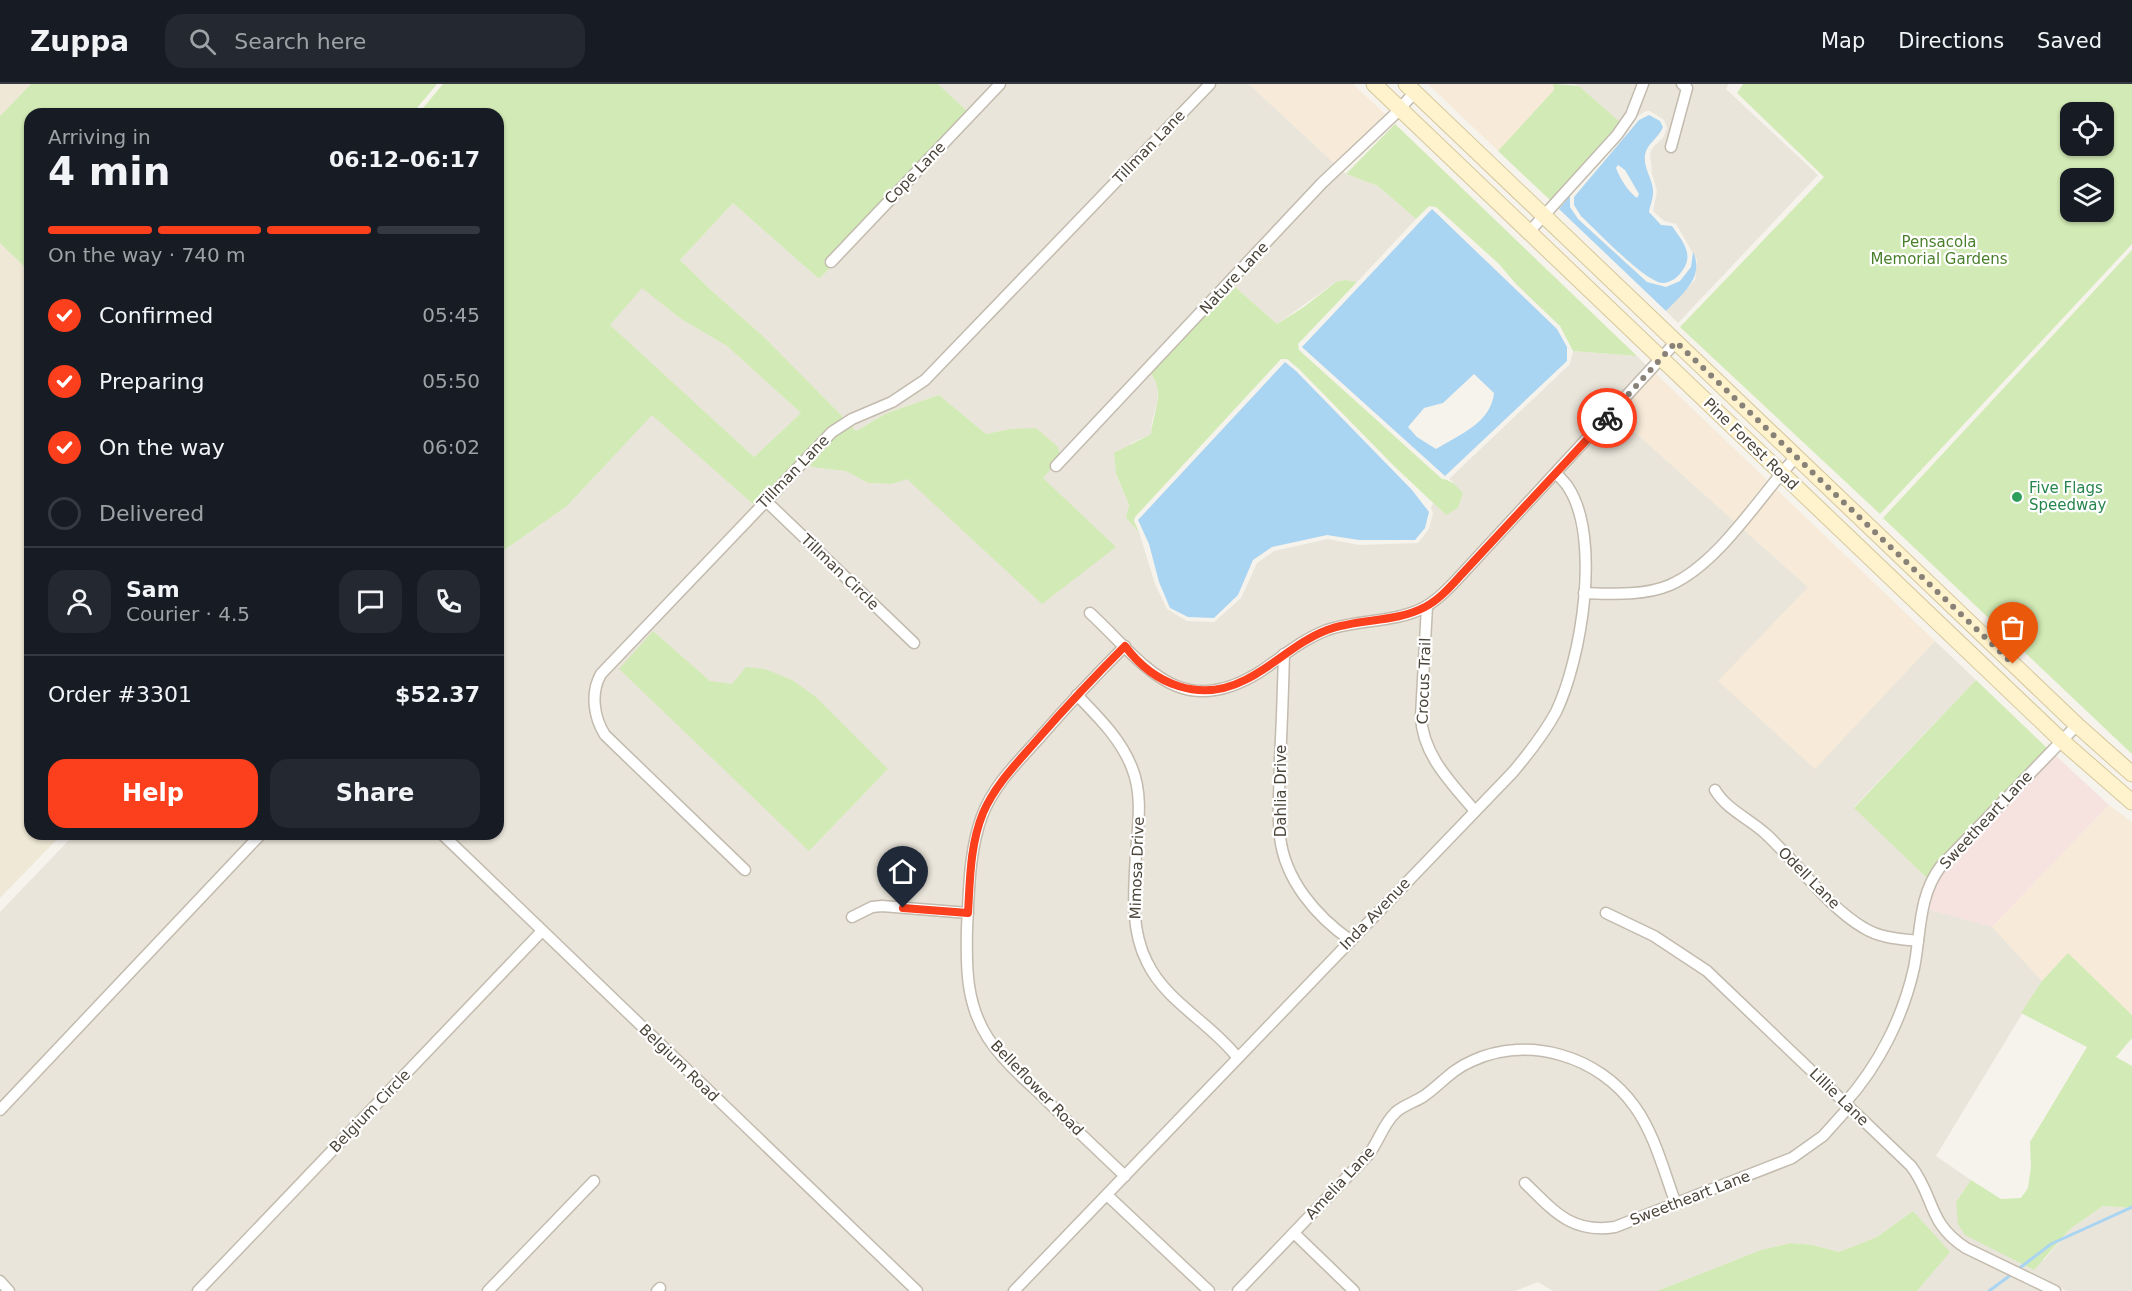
<!DOCTYPE html>
<meta charset="utf-8">
<style>
body{margin:0;font-family:"DejaVu Sans",sans-serif;background:#242831;color:#f1f3f6;height:100vh;display:flex;flex-direction:column;font-size:22px;white-space:nowrap}
*{box-sizing:border-box;margin:0}
p{font-size:20px;color:#9ea1a6}
.icon{flex:none;width:33px;height:33px;fill:none;stroke:currentColor;stroke-width:2;stroke-linecap:round;stroke-linejoin:round}
.map{position:relative;flex:1;overflow:hidden}
.panel{position:absolute;left:24px;top:24px;width:480px;height:732px;display:flex;flex-direction:column;background:#171b24;border-radius:18px;box-shadow:0 2px 4px #0004}
.panel>*{flex:none}
.fabs{position:absolute;left:2060px;top:18px;display:grid;gap:12px}
.fabs a{display:grid;place-items:center;width:54px;height:54px;border-radius:12px;background:#171b24;box-shadow:0 2px 4px #0004;font-size:30px}
.pin{position:absolute;display:grid;place-items:center;width:51px;height:51px;color:#fff;margin:-62px -26px;border-radius:50% 50% 50% 0;rotate:-45deg;box-shadow:0 0 6px #0007}
.pin .icon{rotate:45deg}
.courier{position:absolute;display:grid;place-items:center;width:60px;height:60px;margin:-30px;border:4px solid #fc3f1d;border-radius:50%;background:#fff;color:#222;box-shadow:0 2px 8px #0007}
.headline em{font-style:normal;font-weight:700}
.headline div{display:flex;flex-direction:column-reverse}
.headline{display:flex;align-items:center;justify-content:space-between;height:102px;padding:0 24px}
h1{font-size:39px;font-weight:700;line-height:45px}
.bar{display:grid;grid-template-columns:repeat(4,1fr);gap:9px 6px;align-content:center;height:72px;padding:0 24px}
.bar i{height:8px;border-radius:4px;background:#363941}
.bar .current{background:#fc3f1d}
.bar p{grid-column:span 4}
.line{display:flex;align-items:center;gap:15px;padding:0 24px;border-top:2px solid #363941}
.line div{flex:1}
.round{display:grid;place-items:center;flex:none;width:63px;height:63px;border-radius:18px;background:#242831}
ol{padding:0 24px;list-style:none}
li{display:flex;align-items:center;gap:18px;height:66px}
li p{margin-inline-start:auto}
li .icon{padding:6px;border-radius:50%;background:#fc3f1d;color:#fff;stroke-width:4}
li:last-child{color:#9ea1a6}
li i{width:33px;height:33px;border:3px solid #363941;border-radius:50%}
.cta{display:flex;gap:12px;margin-top:auto;padding:12px 24px}
.cta a{flex:1;height:69px;border-radius:18px;background:#fc3f1d;color:#fff;font-size:24px;font-weight:700;line-height:69px;text-align:center}
.cta a+a{background:#242831;color:#f1f3f6}
header{display:flex;align-items:center;gap:36px;box-sizing:border-box;height:84px;padding:0 30px;background:#171b24;border-bottom:2px solid #363941}
header strong{font-size:28px}
nav{display:flex;gap:33px;margin-inline-start:auto;font-size:21px}
.search{width:420px;height:54px;background:#242831;display:flex;align-items:center;gap:15px;box-sizing:border-box;padding:0 21px;border-radius:18px;color:#9ea1a6;font-size:22px}
.map>svg:first-child{display:block}
.residential{fill:#eae5da;fill-rule:evenodd}
.commercial{fill:#f7ead8}
.education{fill:#efe8d6}
.medical{fill:#f6e3e0}
.green{fill:#d2eab5;fill-rule:evenodd}
.water{fill:#a9d4f2;fill-rule:evenodd}
.lines{fill:none;stroke-linecap:round;stroke-linejoin:round}
.stream{stroke:#a9d4f2;stroke-width:3}
.street-casing{stroke:#c2bbae;stroke-width:13}
.secondary-casing{stroke:#d6c79b;stroke-width:17}
.street{stroke:#fff;stroke-width:10}
.secondary{stroke:#fff3cd;stroke-width:15}
.done{stroke:#878178;stroke-width:6;stroke-dasharray:0 10.8}
.route{stroke:#fc3f1d;stroke-width:8}
.leisure-dot{fill:#2e9e5b;stroke:#fff;stroke-width:2}
.labels{text-anchor:middle;dominant-baseline:central;stroke-width:4.5;stroke-linejoin:round;paint-order:stroke}
.street-label{font-size:15px;fill:#4b4439;stroke:#fff}
.park-label{font-size:15px;fill:#4a7f2a;stroke:#fff}
.leisure-label{font-size:15px;fill:#27864d;stroke:#fff;text-anchor:start}
</style>
<header>
<strong>Zuppa</strong>
<div class="search"><svg class="icon" aria-label="search" viewBox="0 0 24 24"><circle cx="10" cy="10" r="6"/><path d="M15 15l6 6"/></svg>Search here</div>
<nav><a>Map</a><a>Directions</a><a>Saved</a></nav>
</header>
<div class="map">
<svg width="2132" height="1207" viewBox="0 0 2132 1207">
<rect width="100%" height="100%" fill="#f6f3ec"/>
<g class="residential">
<path d="M938,0H992L967,27Z"/>
<path d="M1007,0H1202L921,292L890,314L844,334L765,254L712,207L680,176L733,119L819,195L830,184L832,185Z"/>
<path d="M1217,0H1249L1334,79L1060,371L1010,345L986,350L939,311L887,329L856,347L851,342L895,323L929,300Z"/>
<path d="M1574,0H1638L1627,28L1620,38L1579,2Z"/>
<path d="M1648,0H1676L1681,5L1666,66L1675,69L1691,6L1689,0H1729L1726,5L1818,91L1678,239L1666,227L1695,196L1697,176L1676,140L1664,137L1653,127L1657,107L1652,90L1650,69L1654,62L1663,54L1667,44L1664,36L1650,27H1646L1636,33Z"/>
<path d="M1341,86L1346,90L1378,102L1416,135L1357,198L1345,196L1336,198L1277,240L1234,202Z"/>
<path d="M642,203L681,235L727,262L801,329L754,373L609,242Z"/>
<path d="M1573,267L1637,272L1647,282L1437,508L1413,523L1339,537L1318,544L1282,565H1280L1279,567L1242,592L1225,599L1207,602L1182,600L1158,588L1089,522L1083,529L1118,562L1070,610L1002,688L989,706L983,717L963,824L870,819L845,830L850,839L874,828L883,827L963,833L962,895L969,926L979,947L1118,1092L1007,1207H923L449,750H498V473L500,469L567,422L652,330L754,421L597,587L592,598L591,629L596,645L746,792L752,786L609,648L604,640L600,622L601,602L605,593L766,423L915,566L921,560L773,417L807,381L818,384L846,387L868,399L892,400L907,394L1042,520L1043,394L1052,384L1057,389L1151,289L1158,304L1157,319L1152,337L1151,350L1131,359L1116,391L1129,421L1126,434L1139,448L1155,500L1167,525L1187,537L1214,538L1241,514L1257,479L1274,467L1328,455L1359,461L1418,459L1429,445L1433,429L1431,424L1433,419L1446,431L1453,398L1449,395L1570,280ZM653,547L710,598L732,600L888,685L809,767Z"/>
<path d="M1616,331L1735,438L1696,478L1668,496L1653,501L1630,504H1589L1590,472L1562,390Z"/>
<path d="M1556,397L1564,406L1573,428L1580,471L1577,530L1567,581L1561,603L1541,645L1509,685L1475,720L1437,672L1427,650L1425,633L1432,525L1466,494Z"/>
<path d="M1743,445L1808,503L1814,685L1935,557L1976,596L1854,723L1927,794L1917,824L1913,852L1878,846L1859,836L1772,749L1755,735L1725,714L1716,700L1708,704L1718,721L1766,756L1844,835L1912,861L1904,902L1895,928L1869,980L1844,1012L1727,899L1691,870L1656,848L1603,823L1600,831L1652,856L1704,891L1842,1022L1819,1049L1789,1070L1678,1113L1657,1056L1605,987L1587,976L1563,967L1489,966L1455,980L1442,988L1420,1008L1393,1025L1379,1041L1365,1067L1235,1203L1228,1207L1214,1206L1114,1111L1528,678L1549,650L1570,608L1581,568L1588,514L1673,505L1688,497L1703,486Z"/>
<path d="M1422,530L1416,631L1417,650L1429,677L1468,726L1349,849L1316,820L1303,801L1295,786L1285,756L1284,720L1289,573L1307,561L1332,549Z"/>
<path d="M1125,570L1153,596L1167,604L1195,612H1209L1229,608L1247,601L1279,580V771L1342,856L1237,966L1218,945L1192,925L1165,896L1154,881L1144,859L1140,832L1144,742L1142,701L1084,612Z"/>
<path d="M1077,619L1120,669L1132,701L1134,715L1130,832L1135,861L1142,879L1231,972L1124,1085L1017,982L998,961L987,944L975,914L971,875L975,793L980,756L987,733L998,712L1010,694Z"/>
<path d="M75,750H254L0,1019V828Z"/>
<path d="M268,750H436L535,846L191,1207H16L0,1191V1034Z"/>
<path d="M1927,825L1992,842L2042,897L1936,1072L1971,1096L1956,1118L2044,1176L2070,1145L2103,1122L2132,1124V1207H2067L1968,1160L1958,1153L1942,1135L1923,1093L1852,1019L1877,986L1904,933L1913,906L1923,862Z"/>
<path d="M543,854L910,1207H664L667,1204L659,1197L650,1207H495L601,1097L593,1090L481,1207H205Z"/>
<path d="M1523,971L1549,973L1574,980L1592,989L1616,1008L1631,1026L1643,1047L1670,1117L1613,1138L1591,1140L1576,1136L1555,1122L1524,1092L1518,1098L1549,1129L1573,1145L1592,1149L1616,1148L1782,1084L1818,1063L1834,1048L1850,1030L1908,1085L1914,1096L1933,1139L1952,1160L1964,1168L2044,1207H1917L1949,1168L1913,1127L1877,1153L1839,1168L1813,1161L1791,1159L1761,1166L1657,1207H1553L1538,1198L1515,1207H1360L1300,1150L1373,1074L1388,1047L1400,1032L1461,989L1474,982L1493,975Z"/>
<path d="M1107,1118L1180,1187L1202,1207H1021Z"/>
<path d="M1294,1156L1347,1207H1245Z"/>
</g>
<g class="commercial">
<path d="M1249,0H1353L1386,31L1334,79Z"/>
<path d="M1428,0H1553L1554,6L1498,67Z"/>
<path d="M1655,289L1767,396L1735,438L1616,331Z"/>
<path d="M1775,404L1935,557L1815,685L1718,597L1808,503L1743,445Z"/>
<path d="M2109,721L2132,738V931L2068,869L2042,897L1992,843Z"/>
</g>
<g class="education">
<path d="M0,0H31L0,32Z"/>
<path d="M0,159L30,188V750H62L0,814Z"/>
</g>
<path class="medical" d="M2055,671L2109,721L1992,843L1927,825L1937,797L1945,785Z"/>
<g class="green">
<path d="M31,0H437L412,30H30V188L0,159V32Z"/>
<path d="M443,0H938L967,27L824,178L830,184L819,195L733,119L680,176L712,207L765,254L844,334L823,350L754,421L652,331L567,422L500,469L498,473V30H418ZM642,204L681,235L727,262L801,329L754,373L610,241Z"/>
<path d="M1553,0L1579,2L1620,38L1551,117L1498,67L1554,6Z"/>
<path d="M1743,0H2132V160L1880,430L1680,243L1824,93L1737,9ZM2070,28H2103V62H2070ZM2070,94H2103V128H2070Z"/>
<path d="M1395,40L1637,272L1573,267L1560,242L1516,200L1499,180L1436,123L1429,122L1416,135L1378,102L1346,90Z"/>
<path d="M2132,166V670L1883,434Z"/>
<path d="M1345,196L1357,198L1298,260L1299,266L1442,395C1452,396 1456,402 1463,409L1458,424L1446,431L1394,382L1299,285L1287,275H1281L1135,433L1134,437L1139,448L1126,434L1129,421L1116,390L1114,369L1151,350C1152,336 1161,315 1157,302C1156,298 1153,293 1151,289L1234,202L1277,240L1304,223L1336,198Z"/>
<path d="M939,311L986,350L1010,345L1036,344L1058,363L1060,371L1050,382L1052,384L1043,394L1116,463L1042,520L907,395L892,400L868,399L846,387L818,384L807,381L836,352L851,342L856,347L887,329Z"/>
<path d="M653,547L710,597L732,600L746,583L765,585L792,596L816,613L888,685L809,767L619,585Z"/>
<path d="M1976,596L2047,664L1937,778L1927,794L1854,724Z"/>
<path d="M2068,869L2132,931V954L2116,973L2132,982V1124L2103,1122L2070,1145L2034,1186L1965,1151L1958,1140L1956,1118L1971,1096L2001,1115L2021,1114L2028,1104L2031,1083L2030,1058L2087,963L2021,929L2042,897Z"/>
<path d="M1913,1127L1950,1168L1917,1207H1657L1761,1166L1791,1159L1813,1161L1839,1168L1877,1153Z"/>
</g>
<g class="water">
<path d="M1649,31L1660,37L1663,43C1659,54 1647,59 1645,71C1643,85 1654,96 1653,109C1653,115 1650,122 1649,128L1661,141L1672,142C1682,157 1695,170 1682,187C1679,192 1671,199 1663,199C1646,199 1596,146 1581,132L1574,121V113L1639,36ZM1618,81L1625,86L1639,110L1637,114C1627,106 1621,96 1616,84Z"/>
<path d="M1570,112V123L1578,135L1647,198L1666,203L1680,197L1691,183L1693,168C1705,193 1682,210 1666,227L1559,125Z"/>
<path d="M1432,125L1557,245L1567,263V277L1445,392L1302,263ZM1474,290L1494,309C1491,339 1459,351 1436,365L1417,353L1408,343L1424,324L1443,319Z"/>
<path d="M1285,278L1296,287L1412,406L1429,428L1425,444L1415,456H1359L1327,451L1272,463L1253,476L1238,511L1214,534L1188,533L1170,524L1159,498L1149,460L1138,436Z"/>
</g>
<g class="lines">
<g class="stream">
<path d="M2017,1186L2051,1160L2132,1123"/>
<path d="M1989,1207L2012,1190"/>
</g>
<g class="street-casing">
<g id="street">
<path d="M1671,63L1687,4L1682,0"/>
<path d="M1529,148L1617,51L1631,31L1643,0"/>
<path d="M831,178L1000,0"/>
<path d="M1056,382L1322,99L1393,32L1415,8"/>
<path d="M766,417L914,559"/>
<path d="M1584,509C1612,510 1644,512 1670,501C1719,480 1760,411 1796,373"/>
<path d="M1427,522L1421,632C1422,670 1451,699 1475,727"/>
<path d="M1090,529C1143,578 1178,638 1258,589C1281,574 1301,556 1327,546C1358,535 1396,539 1425,523C1439,515 1451,502 1462,490L1676,258"/>
<path d="M1125,562C1096,591 1068,621 1041,652C1019,677 994,700 982,732C969,767 969,807 967,844C966,883 966,920 988,954C1001,974 1019,991 1037,1007C1066,1036 1095,1064 1125,1092"/>
<path d="M1284,570C1283,605 1282,640 1280,675C1280,701 1277,727 1280,753C1285,796 1316,832 1350,856"/>
<path d="M1077,611C1098,633 1121,655 1132,684C1143,711 1138,741 1136,770C1134,805 1130,845 1147,878C1166,918 1211,939 1237,973"/>
<path d="M1715,706C1727,726 1750,735 1767,751C1797,779 1829,824 1864,844C1880,854 1900,855 1918,857"/>
<path d="M442,750L917,1207"/>
<path d="M745,786L605,651C594,634 590,609 601,590L832,348L852,335L892,318L925,296L1210,0"/>
<path d="M1606,829L1654,852L1707,887L1911,1082C1935,1113 1927,1139 1966,1164L2055,1207"/>
<path d="M852,833L872,823L882,822L968,829"/>
<path d="M1845,1019C1879,981 1903,933 1914,884C1921,849 1918,812 1941,782L2077,641"/>
<path d="M0,1026L261,750"/>
<path d="M1525,1099C1553,1126 1571,1150 1615,1143L1792,1074L1823,1052L1849,1023"/>
<path d="M1107,1111L1209,1207"/>
<path d="M1294,1149L1354,1207"/>
<path d="M0,1197L9,1207"/>
<path d="M198,1207L542,847"/>
<path d="M488,1207L594,1097"/>
<path d="M657,1207L660,1204"/>
<path d="M1014,1207L1513,688C1529,669 1544,650 1556,628C1581,576 1602,454 1568,403C1565,398 1560,394 1556,389"/>
<path d="M1238,1207L1369,1070C1379,1057 1383,1040 1396,1028C1404,1021 1415,1018 1424,1012C1441,1000 1451,986 1472,977C1529,951 1599,972 1635,1023C1655,1051 1664,1088 1676,1120"/>
</g>
</g>
<g class="secondary-casing">
<g id="secondary">
<path d="M1374,0L2062,657L2132,718"/>
<path d="M1406,0L2077,641L2132,690"/>
</g>
</g>
<use href="#street" class="street"/>
<use href="#secondary" class="secondary"/>
</g>
<g class="lines">
<path class="done" d="M1607,334L1676,258L2013,580"/>
<path class="route" d="M903,824L968,829C970,795 970,761 983,729C995,701 1017,679 1037,656C1065,624 1094,593 1125,562C1154,601 1200,619 1245,596C1274,582 1296,558 1327,546C1358,534 1395,539 1425,523C1439,516 1451,502 1462,490L1607,334"/>
</g>
<circle class="leisure-dot" cx="2017" cy="413" r="6"/>
<g class="labels">
<g class="street-label">
<text transform="translate(1149 63) rotate(-46)">Tillman Lane</text>
<text transform="translate(915 89) rotate(-46)">Cope Lane</text>
<text transform="translate(1234 194) rotate(-47)">Nature Lane</text>
<text transform="translate(1751 360) rotate(44)">Pine Forest Road</text>
<text transform="translate(793 388) rotate(-46)">Tillman Lane</text>
<text transform="translate(840 488) rotate(44)">Tillman Circle</text>
<text transform="translate(1424 597) rotate(-88)">Crocus Trail</text>
<text transform="translate(1281 707) rotate(-90)">Dahlia Drive</text>
<text transform="translate(1986 736) rotate(-47)">Sweetheart Lane</text>
<text transform="translate(1137 784) rotate(-88)">Mimosa Drive</text>
<text transform="translate(1809 794) rotate(45)">Odell Lane</text>
<text transform="translate(1375 830) rotate(-46)">Inda Avenue</text>
<text transform="translate(679 979) rotate(44)">Belgium Road</text>
<text transform="translate(1037 1004) rotate(46)">Belleflower Road</text>
<text transform="translate(1839 1013) rotate(44)">Lillie Lane</text>
<text transform="translate(370 1027) rotate(-46)">Belgium Circle</text>
<text transform="translate(1340 1099) rotate(-47)">Amelia Lane</text>
<text transform="translate(1690 1114) rotate(-21)">Sweetheart Lane</text>
</g>
<g class="park-label">
<text x="1939" y="158">Pensacola<tspan x="1939" dy="17">Memorial Gardens</tspan></text>
</g>
<g class="leisure-label">
<text x="2029" y="404">Five Flags<tspan x="2029" dy="17">Speedway</tspan></text>
</g>
</g>
</svg>
<div class="fabs">
<a><svg class="icon" aria-label="locate" viewBox="0 0 24 24"><circle cx="12" cy="12" r="6"/><path d="M12 2v4M12 18v4M2 12h4M18 12h4"/></svg></a>
<a><svg class="icon" aria-label="layers" viewBox="0 0 24 24"><path d="M12 4l9 5-9 5-9-5zM3 14l9 5 9-5"/></svg></a>
</div>
<div class="pin" style="left:2013px;top:580px;background:#ea580c"><svg class="icon" aria-label="bag" viewBox="0 0 24 24"><path d="M5 8h14l-1 12H6zM9 8a3 3 0 0 1 6 0"/></svg></div>
<div class="pin" style="left:903px;top:824px;background:#1f2937"><svg class="icon" aria-label="home" viewBox="0 0 24 24"><path d="M3 11l9-7 9 7M6 9v11h12V9"/></svg></div>
<div class="courier" style="left:1607px;top:334px"><svg class="icon" aria-label="bike" viewBox="0 0 24 24"><circle cx="6" cy="16" r="4"/><circle cx="18" cy="16" r="4"/><path d="M6 16l4-8h5l3 8M10 8l3 8H6M13 5h3"/></svg></div>
<section class="panel">
<div class="headline"><div><h1>4 min</h1><p>Arriving in</p></div><em>06:12–06:17</em></div>
<div class="bar"><i class="current"></i><i class="current"></i><i class="current"></i><i></i><p>On the way · 740 m</p></div>
<ol>
<li><svg class="icon" aria-label="check" viewBox="0 0 24 24"><path d="M5 12l5 5 9-10"/></svg>Confirmed<p>05:45</p></li>
<li><svg class="icon" aria-label="check" viewBox="0 0 24 24"><path d="M5 12l5 5 9-10"/></svg>Preparing<p>05:50</p></li>
<li><svg class="icon" aria-label="check" viewBox="0 0 24 24"><path d="M5 12l5 5 9-10"/></svg>On the way<p>06:02</p></li>
<li><i></i>Delivered</li>
</ol>
<div class="line" style="height:108px"><a class="round"><svg class="icon" aria-label="person" viewBox="0 0 24 24"><circle cx="12" cy="8" r="4"/><path d="M4 21q1-7 8-7t8 7"/></svg></a><div><b>Sam</b><p>Courier · 4.5</p></div><a class="round"><svg class="icon" aria-label="chat" viewBox="0 0 24 24"><path d="M4 5h16v11H9l-5 4z"/></svg></a><a class="round"><svg class="icon" aria-label="phone" viewBox="0 0 24 24"><path d="M5 4h4l2 5-3 2q2 4 5 5l2-3 5 2v4C11 20 4 13 5 4z"/></svg></a></div>
<div class="line" style="height:78px"><div>Order #3301</div><b>$52.37</b></div>
<div class="cta"><a>Help</a><a>Share</a></div>
</section>
</div>
